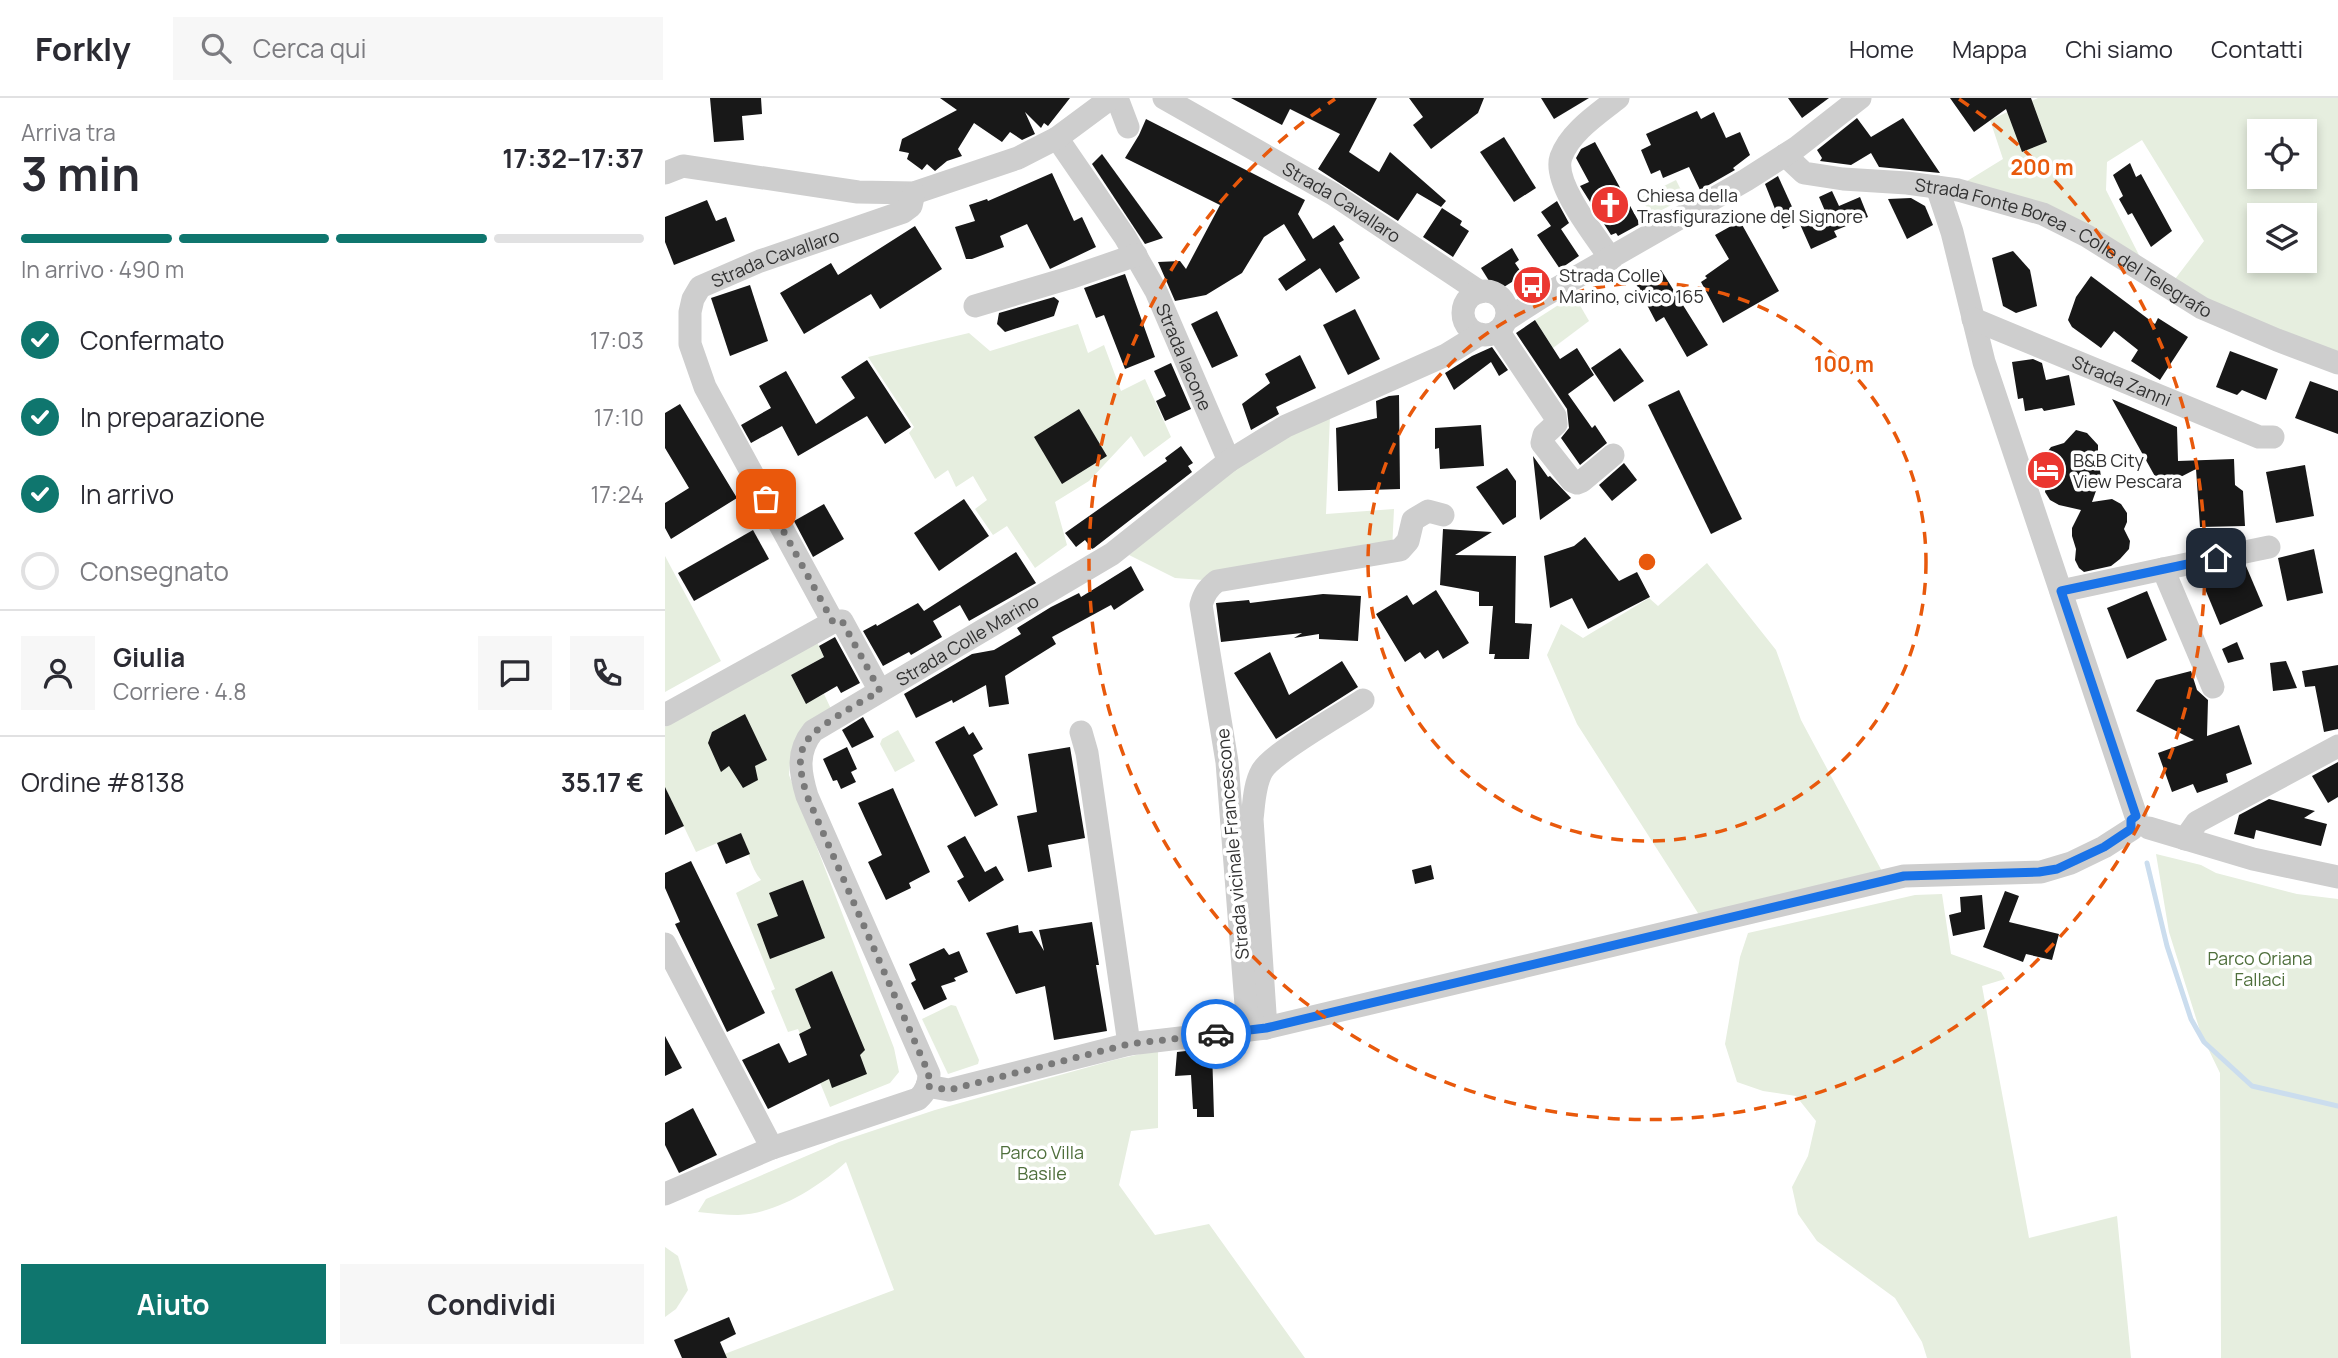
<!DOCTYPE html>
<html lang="it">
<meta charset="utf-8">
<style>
body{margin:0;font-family:Manrope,sans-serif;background:#f7f7f7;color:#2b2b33;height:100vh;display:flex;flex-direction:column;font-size:26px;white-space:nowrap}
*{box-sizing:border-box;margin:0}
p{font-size:23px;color:#7c7c81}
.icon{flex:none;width:38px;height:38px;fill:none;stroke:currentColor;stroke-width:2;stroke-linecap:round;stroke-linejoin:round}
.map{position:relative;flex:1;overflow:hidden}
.details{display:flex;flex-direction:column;background:#fff;width:665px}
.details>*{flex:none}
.buttons{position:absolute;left:1582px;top:21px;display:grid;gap:14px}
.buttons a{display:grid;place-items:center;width:70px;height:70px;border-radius:0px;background:#fff;box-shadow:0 4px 10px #0003;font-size:35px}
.pin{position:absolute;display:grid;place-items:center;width:60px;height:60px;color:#fff;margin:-30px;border-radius:14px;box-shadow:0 4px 10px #0006}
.courier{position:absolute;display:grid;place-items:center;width:70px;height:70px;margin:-35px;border:5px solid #1a73e8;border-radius:50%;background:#fff;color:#222;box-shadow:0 2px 9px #0007}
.summary em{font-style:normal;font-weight:700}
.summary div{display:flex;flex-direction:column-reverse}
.summary{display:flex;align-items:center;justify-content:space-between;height:119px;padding:0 21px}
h1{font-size:46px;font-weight:700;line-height:52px}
.bar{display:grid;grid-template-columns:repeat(4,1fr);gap:10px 7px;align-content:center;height:84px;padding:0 21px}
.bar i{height:9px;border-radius:5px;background:#e1e1e2}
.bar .current{background:#0f766e}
.bar p{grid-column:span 4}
.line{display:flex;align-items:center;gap:18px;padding:0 21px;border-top:2px solid #e1e1e2}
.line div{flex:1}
.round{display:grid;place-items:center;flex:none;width:74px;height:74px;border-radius:0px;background:#f7f7f7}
ol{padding:0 21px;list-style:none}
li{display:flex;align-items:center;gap:21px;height:77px}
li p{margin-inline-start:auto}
li .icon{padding:7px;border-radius:50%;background:#0f766e;color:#fff;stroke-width:4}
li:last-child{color:#7c7c81}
li i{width:38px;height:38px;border:4px solid #e1e1e2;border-radius:50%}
.cta{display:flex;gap:14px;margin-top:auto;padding:14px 21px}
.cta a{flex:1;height:80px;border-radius:0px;background:#0f766e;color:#fff;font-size:28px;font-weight:700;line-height:80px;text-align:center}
.cta a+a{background:#f7f7f7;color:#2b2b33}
header{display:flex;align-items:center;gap:42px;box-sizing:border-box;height:98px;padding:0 35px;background:#fff;border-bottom:2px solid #e1e1e2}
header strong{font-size:33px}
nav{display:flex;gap:38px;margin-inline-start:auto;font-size:24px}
.search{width:490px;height:63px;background:#f7f7f7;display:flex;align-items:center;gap:18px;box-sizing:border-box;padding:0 24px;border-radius:0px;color:#7c7c81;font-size:26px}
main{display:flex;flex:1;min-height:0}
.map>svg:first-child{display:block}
.green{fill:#e6eedf;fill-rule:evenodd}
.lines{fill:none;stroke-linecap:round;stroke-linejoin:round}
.stream{stroke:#cbddee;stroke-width:5}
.building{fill:#181818}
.minor{stroke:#cecece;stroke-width:23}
.done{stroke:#797979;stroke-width:7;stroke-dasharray:0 12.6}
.route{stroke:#1a73e8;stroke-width:9}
.ring{fill:none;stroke:#e8590c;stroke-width:3.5;stroke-dasharray:12 9}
.labels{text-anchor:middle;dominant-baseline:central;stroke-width:7;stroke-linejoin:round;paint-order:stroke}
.poi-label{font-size:18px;fill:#313131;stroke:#fff;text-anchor:start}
.street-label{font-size:18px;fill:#313131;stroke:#fff}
.park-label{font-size:18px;fill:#4f6f3c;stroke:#fff}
.centre{fill:#e8590c;stroke:#fff;stroke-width:3.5}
.ring-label{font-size:21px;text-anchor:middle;font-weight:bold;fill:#e8590c;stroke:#fff;stroke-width:7;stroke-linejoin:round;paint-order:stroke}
</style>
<header>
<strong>Forkly</strong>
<div class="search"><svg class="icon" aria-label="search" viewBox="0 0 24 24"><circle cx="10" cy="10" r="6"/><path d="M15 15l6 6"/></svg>Cerca qui</div>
<nav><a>Home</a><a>Mappa</a><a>Chi siamo</a><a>Contatti</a></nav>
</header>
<main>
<section class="details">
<div class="summary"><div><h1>3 min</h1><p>Arriva tra</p></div><em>17:32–17:37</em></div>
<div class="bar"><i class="current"></i><i class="current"></i><i class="current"></i><i></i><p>In arrivo · 490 m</p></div>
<ol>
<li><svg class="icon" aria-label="check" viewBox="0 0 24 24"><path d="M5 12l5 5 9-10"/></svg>Confermato<p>17:03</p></li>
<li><svg class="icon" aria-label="check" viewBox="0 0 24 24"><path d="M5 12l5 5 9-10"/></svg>In preparazione<p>17:10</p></li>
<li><svg class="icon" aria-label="check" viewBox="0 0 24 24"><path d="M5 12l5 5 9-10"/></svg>In arrivo<p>17:24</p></li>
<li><i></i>Consegnato</li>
</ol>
<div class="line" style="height:126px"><a class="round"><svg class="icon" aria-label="person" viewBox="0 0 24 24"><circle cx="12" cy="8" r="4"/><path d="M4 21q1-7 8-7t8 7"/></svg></a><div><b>Giulia</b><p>Corriere · 4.8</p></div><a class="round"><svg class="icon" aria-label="chat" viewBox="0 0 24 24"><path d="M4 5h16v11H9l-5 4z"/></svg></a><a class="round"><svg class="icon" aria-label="phone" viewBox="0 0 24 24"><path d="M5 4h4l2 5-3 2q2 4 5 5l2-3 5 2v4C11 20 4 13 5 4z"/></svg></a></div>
<div class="line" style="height:91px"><div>Ordine #8138</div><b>35.17 €</b></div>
<div class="cta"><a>Aiuto</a><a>Condividi</a></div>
</section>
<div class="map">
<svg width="1673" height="1260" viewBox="0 0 1673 1260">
<rect width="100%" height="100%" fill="#fff"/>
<g class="green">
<path d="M1373,0H1673V265L1504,189L1539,143L1477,42L1442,64L1441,92L1476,161L1294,88L1338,61L1325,22ZM1594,33H1640V79H1594ZM1594,117H1640V163H1594Z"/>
<path d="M1011,82L1020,100L985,118L977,99Z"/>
<path d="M909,197L924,223L888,250L870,222Z"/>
<path d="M413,226L423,255L439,247L456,293L480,281L506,339L479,359L466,338L424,383L390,404L402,447L370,470L342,428L328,437L310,411L322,402L308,378L291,389L283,372L270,381L244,335L249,329L203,259L304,235L325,253Z"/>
<path d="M665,318L661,416L729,411L727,453L552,483L510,480L464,457L558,378L610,344Z"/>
<path d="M0,458L56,563L0,594Z"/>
<path d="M1042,465L1111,552L1136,622L1219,777L1040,826L912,626L882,557L896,526L918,540L984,500L993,508Z"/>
<path d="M152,544L159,559L126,577L141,605L159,596L166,611L125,664L124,677L229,950L234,974L225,985L165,1009L133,931L123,934L106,893L110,891L71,795L96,782C85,769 83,751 76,735L31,754L0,689V629Z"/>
<path d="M233,632L250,663L230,674L215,646L217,641Z"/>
<path d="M1491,756L1536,767L1551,775L1632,796L1673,801V1260H1556L1555,975L1536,936L1504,834Z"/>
<path d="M1277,796L1286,856L1336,874L1340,881L1317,888L1364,1140L1452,1118L1466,1260H1262L1257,1244L1230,1200L1152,1143L1133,1116L1127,1089L1143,1058L1151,1023L1131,998L1098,993L1072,984L1060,946L1075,859L1083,835L1250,797Z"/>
<path d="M286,907L291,908L314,962L313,966L283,976L257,921Z"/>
<path d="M493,952V1030L466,1033L454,1087L490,1137L544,1126L640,1260H49L229,1192L181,1064C154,1089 111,1116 73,1117C60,1117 46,1115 33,1114L41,1101L174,1044L270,1012L449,962Z"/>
<path d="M0,1149L13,1158L23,1192L11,1211L0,1219Z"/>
</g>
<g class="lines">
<path class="stream" d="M1482,765L1502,848L1526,921L1539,944L1587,988L1673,1008"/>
</g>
<g class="building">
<path d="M45,0H96L97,16L77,18L79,42L49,44Z"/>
<path d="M275,0H405L383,28L379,25L376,30L360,14L370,36L357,42L345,34L337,44L309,25L293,51L297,58L282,63L270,73L262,66L257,72L242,61L244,55L234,53L237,41L292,12Z"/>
<path d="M566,0H712L684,54L714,74L725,54L781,103L776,109L752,95L733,123L653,71L675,36L625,11L617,27Z"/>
<path d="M744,0H819L813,15L766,51L748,27L758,19Z"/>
<path d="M876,0H924L889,21Z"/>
<path d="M1123,0H1164L1137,20Z"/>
<path d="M1285,0H1366L1382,44L1357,54L1341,11L1309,34Z"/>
<path d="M1032,13L1036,21L1049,14L1061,40L1075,34L1085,57L1068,70L1070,72L1035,92L1024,69L998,80L995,72L986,76L976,52L986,47L981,36Z"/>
<path d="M1192,20L1206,39L1238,20L1275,75L1214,69L1206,55L1186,67L1155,63L1157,60L1152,52Z"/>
<path d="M481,21L640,102L633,116L648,141L669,127L679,142L674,145L695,180L671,195L655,170L621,193L613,181L641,162L619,126L599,139L577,175L541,197L510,203L493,164L515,163L521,171L555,107L460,60L474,37Z"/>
<path d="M839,39L871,90L849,104L815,54Z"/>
<path d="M930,44L975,126L953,138L951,135L946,137L915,88L924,84L911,60L916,51Z"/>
<path d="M437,56L498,140L480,146L427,66Z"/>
<path d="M1465,65L1471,79L1476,76L1507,133L1486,149L1467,115L1463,117L1454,101L1458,98L1448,77Z"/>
<path d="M387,75L409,123L417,119L431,149L385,171L362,126L335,138L339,149L307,161H301L290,129L310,123L304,107L322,101L323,103Z"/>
<path d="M1113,78L1134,124L1118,131L1100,86Z"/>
<path d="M1167,93L1174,108L1195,99L1203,119L1169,133L1172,139L1146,151L1134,124L1160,113L1154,99Z"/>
<path d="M1246,100L1260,108L1268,127L1242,141L1223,101Z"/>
<path d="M42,102L51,123L61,119L70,143L9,167L0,144V119Z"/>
<path d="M892,103L904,125L896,131L914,158L895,171L872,137L886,128L876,114Z"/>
<path d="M777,110L797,123L795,127L804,133L788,159L758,139Z"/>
<path d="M1075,123L1114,193L1058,225L1036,184L1042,180L1040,178L1064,161L1050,137Z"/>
<path d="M250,128L277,171L215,211L206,196L139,236L115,195L166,165L173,177Z"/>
<path d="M847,150L854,162L850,165L858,177L831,194L816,170Z"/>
<path d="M1348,153L1365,172L1372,208L1351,215L1338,208L1327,160Z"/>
<path d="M996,172L1043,247L1022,259L999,219L991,224L971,186Z"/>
<path d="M460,176L490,259L460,271L439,217L431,220L419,190Z"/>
<path d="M1426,178L1490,226L1493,220L1523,239L1495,282L1466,263L1473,252L1449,233L1436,250L1407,229L1403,222L1411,199Z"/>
<path d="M85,187L103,243L65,258L46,200Z"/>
<path d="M389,199L394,203L389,218L340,234L332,226L334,215Z"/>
<path d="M690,211L715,261L683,277L658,227Z"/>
<path d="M552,213L573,258L547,270L526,226Z"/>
<path d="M870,222L895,261L912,250L929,277L903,296L927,330L930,327L942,345L915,367L896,340L904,330L902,311L851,235Z"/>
<path d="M827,249L843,272L834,278L826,264L789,292L780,275L807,258Z"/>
<path d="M955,250L979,283L949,304L926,270Z"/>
<path d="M1565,253L1613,271L1601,302L1577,292L1572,297L1551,289Z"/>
<path d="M635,257L651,290L611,309L614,316L586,332L577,306L605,285L600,276Z"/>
<path d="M1368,261L1377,265L1381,282L1404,277L1410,307L1379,313L1377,310L1360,313L1358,300L1353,301L1347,264Z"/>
<path d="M202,262L246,329L220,346L202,318L133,358L117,328L86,345L76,327L106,310L94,288L121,273L151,326L190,300L176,279Z"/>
<path d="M506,265L526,311L500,323L491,303L501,298L489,273Z"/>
<path d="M1645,283L1673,293V336L1630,320Z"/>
<path d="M1014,292L1077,421L1046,436L983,307Z"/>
<path d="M734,297L735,391L673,393L671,330L712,320L711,303L724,298Z"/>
<path d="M1447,301L1512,329L1513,363L1569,361L1570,387L1578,393L1580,428L1535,429L1531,371L1502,386L1492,382Z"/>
<path d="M15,306L72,400L6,441L0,430V405L24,390L0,350V315Z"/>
<path d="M414,311L442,358L397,386L369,339Z"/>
<path d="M816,327L819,368L775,371L774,350L770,351V330Z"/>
<path d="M1411,332L1422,335L1433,347V356L1430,364L1435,372L1436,379L1427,404L1447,401L1456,406L1462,415V424L1459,431L1465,443L1464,451L1455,461L1446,468L1419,474L1414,470L1410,462L1411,451L1407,438V430L1416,412L1394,407L1385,402L1380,394L1382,381L1377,366L1380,357L1386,349L1399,345Z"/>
<path d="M516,348L528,365L523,368L527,374L429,450L427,451L420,442L411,449L400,435L502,363L500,360Z"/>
<path d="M868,358L883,379L885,378L906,400L875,422Z"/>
<path d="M959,365L972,382L947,403L934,387Z"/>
<path d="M1640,367L1649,418L1611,425L1601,374Z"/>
<path d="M842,370L851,383V419L838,427L811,389Z"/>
<path d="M299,401L324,438L274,473L249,435Z"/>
<path d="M159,406L179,441L148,459L129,423Z"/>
<path d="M778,431L827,434L790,457L851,458L850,525L867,526L864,561H829L830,556H824L828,508H814V494L775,487Z"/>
<path d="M88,432L104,461L29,503L13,475Z"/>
<path d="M920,439L954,483L972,474L985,499L923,531L907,500L885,510L879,458L909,448Z"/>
<path d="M1649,451L1658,495L1622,503L1613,460Z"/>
<path d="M351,454L371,485L304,523L295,507L268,523L277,539L246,557L244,554L218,568L198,533L211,526L212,528L253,505L259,513Z"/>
<path d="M466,468L479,492L449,512L446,507L387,539L391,546L340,578L344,606L324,609L321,587L288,605L287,602L251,620L239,596L307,556L329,552L356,536L352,530L386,509L414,495L416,499Z"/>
<path d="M1581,468L1598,508L1555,527L1538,486Z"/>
<path d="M771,492L804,545L778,561L773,552L760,561L755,554L740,564L711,516L742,497L748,507Z"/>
<path d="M1482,493L1502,542L1462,561L1442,510Z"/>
<path d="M658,496L696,498L693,543L654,541V536L629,540L637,535L556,544L551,505L584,502L585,505Z"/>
<path d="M170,539L195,585L176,595L172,588L141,606L126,577L159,559L154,548Z"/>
<path d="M1572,544L1579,561L1563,565L1557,551Z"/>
<path d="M605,554L624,597L677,563L693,589L611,641L569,575Z"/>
<path d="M1621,563L1632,590L1608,593L1605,565Z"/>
<path d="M1673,567V631L1659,634L1650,588L1640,589L1637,573Z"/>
<path d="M1526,573L1532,592L1543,602L1542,638L1574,627L1587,666L1561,676L1563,684L1532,695L1528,686L1507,694L1493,655L1529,642L1471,613L1491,582Z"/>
<path d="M80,616L102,662L90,668L93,682L78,690L64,668L56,674L43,645L47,634Z"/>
<path d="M198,619L209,639L187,650L177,632Z"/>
<path d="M299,628L304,637L308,634L318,651L308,657L333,707L310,719L270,644Z"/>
<path d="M182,649L192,671L186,674L191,684L176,691L172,682L168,683L158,661Z"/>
<path d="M405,649L420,740L383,747L387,769L363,774L352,718L372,714L363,656Z"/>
<path d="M1673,664V699L1663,705L1647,678Z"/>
<path d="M0,689L19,728L0,737Z"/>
<path d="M228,690L265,774L244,785L246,790L221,802L203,764L217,757L193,705Z"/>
<path d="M1604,701L1650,713L1639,720L1662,726L1656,748L1591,732L1589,741L1569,736L1574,717Z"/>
<path d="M76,735L85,756L61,766L52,745Z"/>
<path d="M300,738L320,774L331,768L339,782L304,804L292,783L299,779L282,748Z"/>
<path d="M26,763L100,915L62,934L10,826L15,824L0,790V775Z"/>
<path d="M766,767L769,781L750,786L747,772Z"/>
<path d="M138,782L160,840L105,861L92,826L113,818L104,795Z"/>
<path d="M1340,793L1354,798L1344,824L1394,836L1387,862L1361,856L1358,864L1318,849Z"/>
<path d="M1317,797L1320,831L1288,838L1284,817L1296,814L1295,799Z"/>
<path d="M427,824L434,867H431L442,933L389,942L380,888L351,896L321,835L353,827L354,835L367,833L379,853L374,832Z"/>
<path d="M279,850L284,857L294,853L303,874L289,880L291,883L276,888L282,901L259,912L246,885L251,882L244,866Z"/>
<path d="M167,873L200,952L195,957L202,976L167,990L164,981L103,1011L77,962L114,945L124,965L142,957L134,936L146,930L130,891Z"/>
<path d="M0,938L17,970L0,978Z"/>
<path d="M547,950L549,1019H532V1011H528L526,977L510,978L512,954Z"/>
<path d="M28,1010L52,1057L14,1075L0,1047V1025Z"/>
<path d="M64,1219L71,1236L55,1244L62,1260H17L9,1242Z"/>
</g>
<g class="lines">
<g class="minor">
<path d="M452,0L463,29"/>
<path id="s1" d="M499,0L668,96L815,194"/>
<path id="s2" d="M392,40L460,139L491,193L564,363"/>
<path id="s3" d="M1120,57L1139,75L1178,81L1242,85L1293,92L1378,116L1422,138L1537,210L1612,242L1673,265"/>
<path d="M0,75L18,68L193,94L249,95L353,60L392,40L446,0"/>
<path d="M1272,89L1287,134L1319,264L1471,718"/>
<path d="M946,161C931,139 887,85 896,59C905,34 933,16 953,0"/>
<circle cx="820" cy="215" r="22"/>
<path d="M310,208L404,180L471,157"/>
<path id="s4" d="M1308,221L1594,339H1608"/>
<path d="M841,222L875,200L1081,82L1131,50L1195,0"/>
<path d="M833,233L890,318L891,326L879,337L877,345L907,383L912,385L917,383L948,357"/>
<path d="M1396,493L1498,471"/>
<path id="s5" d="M168,524L40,289L25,246V214L28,201L35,189L95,163L238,114L246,108L249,95"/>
<path d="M168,524L177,523L215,593"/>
<path d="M1548,589L1498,471L1604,449"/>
<path d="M0,617L168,524"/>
<path d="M416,634L422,655L464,946"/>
<path d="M1484,730L1588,761L1673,779"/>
<path d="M1520,741L1532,724L1673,648"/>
<path d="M0,846L107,1050"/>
<path d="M601,930L587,721C589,706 589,687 597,673C607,655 677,616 698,602"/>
<path d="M583,932L562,664L536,507C539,496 543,490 552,483L735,452L743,443L748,422L763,413L778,417"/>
<path d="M262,988L284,992L464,946L601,930L1239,778L1376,774L1406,765L1439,749L1467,731"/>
<path id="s6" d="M0,1096L107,1050L253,1001C261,994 264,986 264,976L142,698C135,675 131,654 148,633L447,456L564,363L621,328L781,257L815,236"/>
</g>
</g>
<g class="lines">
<path class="done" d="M101,401L168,524L177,523L215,593C199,602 183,611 168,621C132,643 130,658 142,698L264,976L262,988L284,992L464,946L551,936"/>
<path class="route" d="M551,936L601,930L1239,778L1374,774L1392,771L1439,749L1466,731V722L1471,718L1396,493L1551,460"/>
</g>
<g class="ring">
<circle cx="982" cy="464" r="279"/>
<path d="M1294 1A558 558 0 1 1 670 1"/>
</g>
<defs>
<g id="church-disc" transform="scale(2.0125)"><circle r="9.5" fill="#eb3730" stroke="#fff"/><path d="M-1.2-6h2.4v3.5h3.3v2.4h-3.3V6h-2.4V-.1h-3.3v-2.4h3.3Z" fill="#fff"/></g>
<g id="bus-disc" transform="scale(2.0125)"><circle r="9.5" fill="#eb3730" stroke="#fff"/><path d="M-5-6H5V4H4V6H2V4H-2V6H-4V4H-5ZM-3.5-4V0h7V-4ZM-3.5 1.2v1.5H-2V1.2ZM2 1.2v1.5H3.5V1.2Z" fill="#fff"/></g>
<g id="hotel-disc" transform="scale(2.0125)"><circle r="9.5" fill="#eb3730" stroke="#fff"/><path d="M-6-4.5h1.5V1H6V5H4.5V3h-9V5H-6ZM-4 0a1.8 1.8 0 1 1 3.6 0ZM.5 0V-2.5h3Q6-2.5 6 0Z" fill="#fff"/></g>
</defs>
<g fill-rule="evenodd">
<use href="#church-disc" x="945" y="107"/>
<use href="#bus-disc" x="867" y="187"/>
<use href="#hotel-disc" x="1381" y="372"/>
</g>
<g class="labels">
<g class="poi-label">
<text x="972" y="97">Chiesa della<tspan x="972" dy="21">Trasfigurazione del Signore</tspan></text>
<text x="894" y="177">Strada Colle<tspan x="894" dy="21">Marino, civico 165</tspan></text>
<text x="1408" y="362">B&amp;B City<tspan x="1408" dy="21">View Pescara</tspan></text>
</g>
<g class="street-label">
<text stroke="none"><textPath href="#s1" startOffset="206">Strada Cavallaro</textPath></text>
<text stroke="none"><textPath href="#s3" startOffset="301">Strada Fonte Borea - Colle del Telegrafo</textPath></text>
<text stroke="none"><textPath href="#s5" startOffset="453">Strada Cavallaro</textPath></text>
<text stroke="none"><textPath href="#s2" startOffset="254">Strada Iacone</textPath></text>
<text stroke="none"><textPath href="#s4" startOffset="161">Strada Zanni</textPath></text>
<text stroke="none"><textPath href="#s6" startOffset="850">Strada Colle Marino</textPath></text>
<text transform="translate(567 746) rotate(-95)">Strada vicinale Francescone</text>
</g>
<g class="park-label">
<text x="1595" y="860">Parco Oriana<tspan x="1595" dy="21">Fallaci</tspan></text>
<text x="377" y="1054">Parco Villa<tspan x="377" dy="21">Basile</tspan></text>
</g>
</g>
<circle cx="982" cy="464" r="10" class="centre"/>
<g class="ring-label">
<text x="1377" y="77">200 m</text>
<text x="1179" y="274">100 m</text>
</g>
</svg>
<div class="buttons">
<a><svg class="icon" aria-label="locate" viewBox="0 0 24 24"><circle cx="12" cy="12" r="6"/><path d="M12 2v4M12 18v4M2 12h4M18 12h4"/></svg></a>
<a><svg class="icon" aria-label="layers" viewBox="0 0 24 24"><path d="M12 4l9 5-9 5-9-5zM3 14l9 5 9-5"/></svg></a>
</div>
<div class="pin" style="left:101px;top:401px;background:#ea580c"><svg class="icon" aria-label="bag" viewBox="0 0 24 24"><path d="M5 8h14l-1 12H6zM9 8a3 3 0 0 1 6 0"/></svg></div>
<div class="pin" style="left:1551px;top:460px;background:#1f2937"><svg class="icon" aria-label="home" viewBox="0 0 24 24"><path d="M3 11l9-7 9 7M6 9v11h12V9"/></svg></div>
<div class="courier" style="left:551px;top:936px"><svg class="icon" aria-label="car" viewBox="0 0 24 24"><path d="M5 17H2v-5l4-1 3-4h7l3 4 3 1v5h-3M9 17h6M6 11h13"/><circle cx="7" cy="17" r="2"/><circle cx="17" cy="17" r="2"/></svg></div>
</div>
</main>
